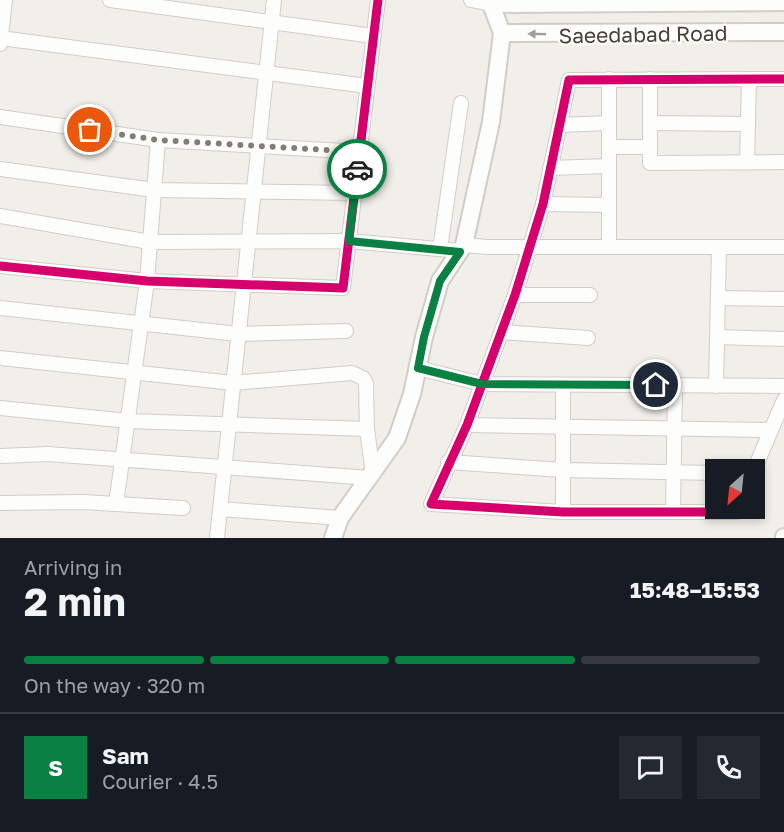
<!DOCTYPE html>
<meta charset="utf-8">
<style>
body{margin:0;font-family:"Golos Text",sans-serif;background:#242831;color:#f1f3f6;height:100vh;display:flex;flex-direction:column;font-size:22px;white-space:nowrap}
*{box-sizing:border-box;margin:0}
p{font-size:20px;color:#9ea1a6}
.icon{flex:none;width:33px;height:33px;fill:none;stroke:currentColor;stroke-width:2;stroke-linecap:round;stroke-linejoin:round}
.map{position:relative;height:538px;overflow:hidden}
.details{display:flex;flex-direction:column;background:#171b24;flex:1}
.details>*{flex:none}
.needle{width:39px;rotate:207deg}
.fabs{position:absolute;left:705px;top:459px;display:grid;gap:12px}
.fabs a{display:grid;place-items:center;width:60px;height:60px;border-radius:0px;background:#171b24;box-shadow:0 3px 9px #0003;font-size:30px}
.pin{position:absolute;display:grid;place-items:center;width:51px;height:51px;color:#fff;margin:-26px;border:3px solid #fff;border-radius:50%;box-shadow:0 2px 6px #0007}
.courier{position:absolute;display:grid;place-items:center;width:60px;height:60px;margin:-30px;border:4px solid #0b8043;border-radius:50%;background:#fff;color:#222;box-shadow:0 2px 8px #0007}
.summary em{font-style:normal;font-weight:700}
.summary div{display:flex;flex-direction:column-reverse}
.summary{display:flex;align-items:center;justify-content:space-between;height:102px;padding:0 24px}
h1{font-size:39px;font-weight:700;line-height:45px}
.bar{display:grid;grid-template-columns:repeat(4,1fr);gap:9px 6px;align-content:center;height:72px;padding:0 24px}
.bar i{height:8px;border-radius:4px;background:#363941}
.bar .selected{background:#0b8043}
.bar p{grid-column:span 4}
.line{display:flex;align-items:center;gap:15px;padding:0 24px;border-top:2px solid #363941}
.line div{flex:1}
.round{display:grid;place-items:center;flex:none;width:63px;height:63px;border-radius:0px;background:#242831}
.map>svg:first-child{display:block}
.lines{fill:none;stroke-linecap:round;stroke-linejoin:round}
.minor-casing{stroke:#d0cdc8;stroke-width:16}
.tertiary-casing{stroke:#d0cdc8;stroke-width:20}
.minor{stroke:#fdfdfc;stroke-width:14}
.tertiary{stroke:#fdfdfc;stroke-width:16}
.cycleway-casing{stroke:#fff;stroke-width:13}
.cycleway{stroke:#d6006c;stroke-width:9}
.oneway{fill:#a39e99}
.done{stroke:#847d75;stroke-width:6;stroke-dasharray:0 10.8}
.route{stroke:#0b8043;stroke-width:8}
.labels{text-anchor:middle;dominant-baseline:central;stroke-width:4.5;stroke-linejoin:round;paint-order:stroke}
.street-label{font-size:21px;fill:#494036;stroke:#fff}
</style>
<div class="map">
<svg width="784" height="538" viewBox="0 0 784 538">
<rect width="100%" height="100%" fill="#f2efeb"/>
<g class="lines">
<g class="minor-casing">
<g id="minor">
<path d="M110,0L373,36"/>
<path d="M471,0L491,4"/>
<path d="M0,38L367,86"/>
<path d="M0,44L5,0"/>
<path d="M650,79V163L784,162"/>
<path d="M0,117L158,140L360,152"/>
<path d="M650,123L748,124"/>
<path d="M560,125L609,123"/>
<path d="M609,147H650"/>
<path d="M747,162L749,79"/>
<path d="M550,168L609,166"/>
<path d="M0,169L154,190L354,193"/>
<path d="M543,204L609,205"/>
<path d="M0,216L150,242L349,241L460,251"/>
<path d="M464,245L487,247H784"/>
<path d="M609,247V79"/>
<path d="M440,249L461,103"/>
<path d="M0,266L147,281L343,288L378,0"/>
<path d="M515,295H590"/>
<path d="M718,298L784,299"/>
<path d="M0,308L238,334L346,331"/>
<path d="M502,332L588,338"/>
<path d="M717,337L784,339"/>
<path d="M0,358L233,383L352,373L363,378L366,383L367,429L373,474"/>
<path d="M418,368L482,384L784,386"/>
<path d="M716,386L719,247"/>
<path d="M0,408L128,421L367,429"/>
<path d="M467,425L771,430"/>
<path d="M0,456L48,454L370,478"/>
<path d="M448,462L563,470L716,473"/>
<path d="M754,470L784,400"/>
<path d="M0,503L83,502L183,508"/>
<path d="M116,504L147,281L158,140"/>
<path d="M737,508L736,512H563L431,504L467,425L515,295L543,204L569,80L784,79"/>
<path d="M220,509L340,518"/>
<path d="M563,512V385"/>
<path d="M673,512L675,385"/>
<path d="M217,538L274,0"/>
</g>
</g>
<g class="tertiary-casing">
<g id="tertiary">
<path d="M491,4L784,2"/>
<path d="M502,33L784,32"/>
<path d="M333,538L340,518L397,438L412,394L424,337L440,281L464,245L491,122L502,33L491,4L492,0"/>
<path d="M784,538V537"/>
</g>
</g>
<use href="#minor" class="minor"/>
<use href="#tertiary" class="tertiary"/>
<g class="cycleway-casing">
<g id="cycleway">
<path d="M0,266L147,281L343,288L378,0"/>
<path d="M737,508L736,512H563L431,504L467,425L515,295L543,204L569,80L784,79"/>
</g>
</g>
<use href="#cycleway" class="cycleway"/>
</g>
<defs><path id="oneway-solid" d="M-6-.8H1V-3.2L6.5 0L1 3.2V.8H-6Z" transform="scale(1.5)"/></defs>
<use class="oneway" href="#oneway-solid" transform="translate(537 34) rotate(-179)"/>
<g class="lines">
<path class="done" d="M90,130L158,140L360,152L357,169"/>
<path class="route" d="M357,169L349,241L460,252L440,281L424,337L418,368L482,384L656,385"/>
</g>
<g class="labels">
<g class="street-label">
<text transform="translate(643 34) rotate(-1)">Saeedabad Road</text>
</g>
</g>
</svg>
<div class="fabs">
<a><svg class="needle" viewBox="-14 -14 28 28"><path d="M0-13l5 13h-10z" fill="#e53935"/><path d="M0 13l5-13h-10z" fill="#9ea1a6"/></svg></a>
</div>
<div class="pin" style="left:90px;top:130px;background:#ea580c"><svg class="icon" aria-label="bag" viewBox="0 0 24 24"><path d="M5 8h14l-1 12H6zM9 8a3 3 0 0 1 6 0"/></svg></div>
<div class="pin" style="left:656px;top:385px;background:#1f2937"><svg class="icon" aria-label="home" viewBox="0 0 24 24"><path d="M3 11l9-7 9 7M6 9v11h12V9"/></svg></div>
<div class="courier" style="left:357px;top:169px"><svg class="icon" aria-label="car" viewBox="0 0 24 24"><path d="M5 17H2v-5l4-1 3-4h7l3 4 3 1v5h-3M9 17h6M6 11h13"/><circle cx="7" cy="17" r="2"/><circle cx="17" cy="17" r="2"/></svg></div>
</div>
<section class="details">
<div class="summary"><div><h1>2 min</h1><p>Arriving in</p></div><em>15:48–15:53</em></div>
<div class="bar"><i class="selected"></i><i class="selected"></i><i class="selected"></i><i></i><p>On the way · 320 m</p></div>
<div class="line" style="height:108px"><b class="round" style="background:#0b8043;color:#fff">S</b><div><b>Sam</b><p>Courier · 4.5</p></div><a class="round"><svg class="icon" aria-label="chat" viewBox="0 0 24 24"><path d="M4 5h16v11H9l-5 4z"/></svg></a><a class="round"><svg class="icon" aria-label="phone" viewBox="0 0 24 24"><path d="M5 4h4l2 5-3 2q2 4 5 5l2-3 5 2v4C11 20 4 13 5 4z"/></svg></a></div>
</section>
